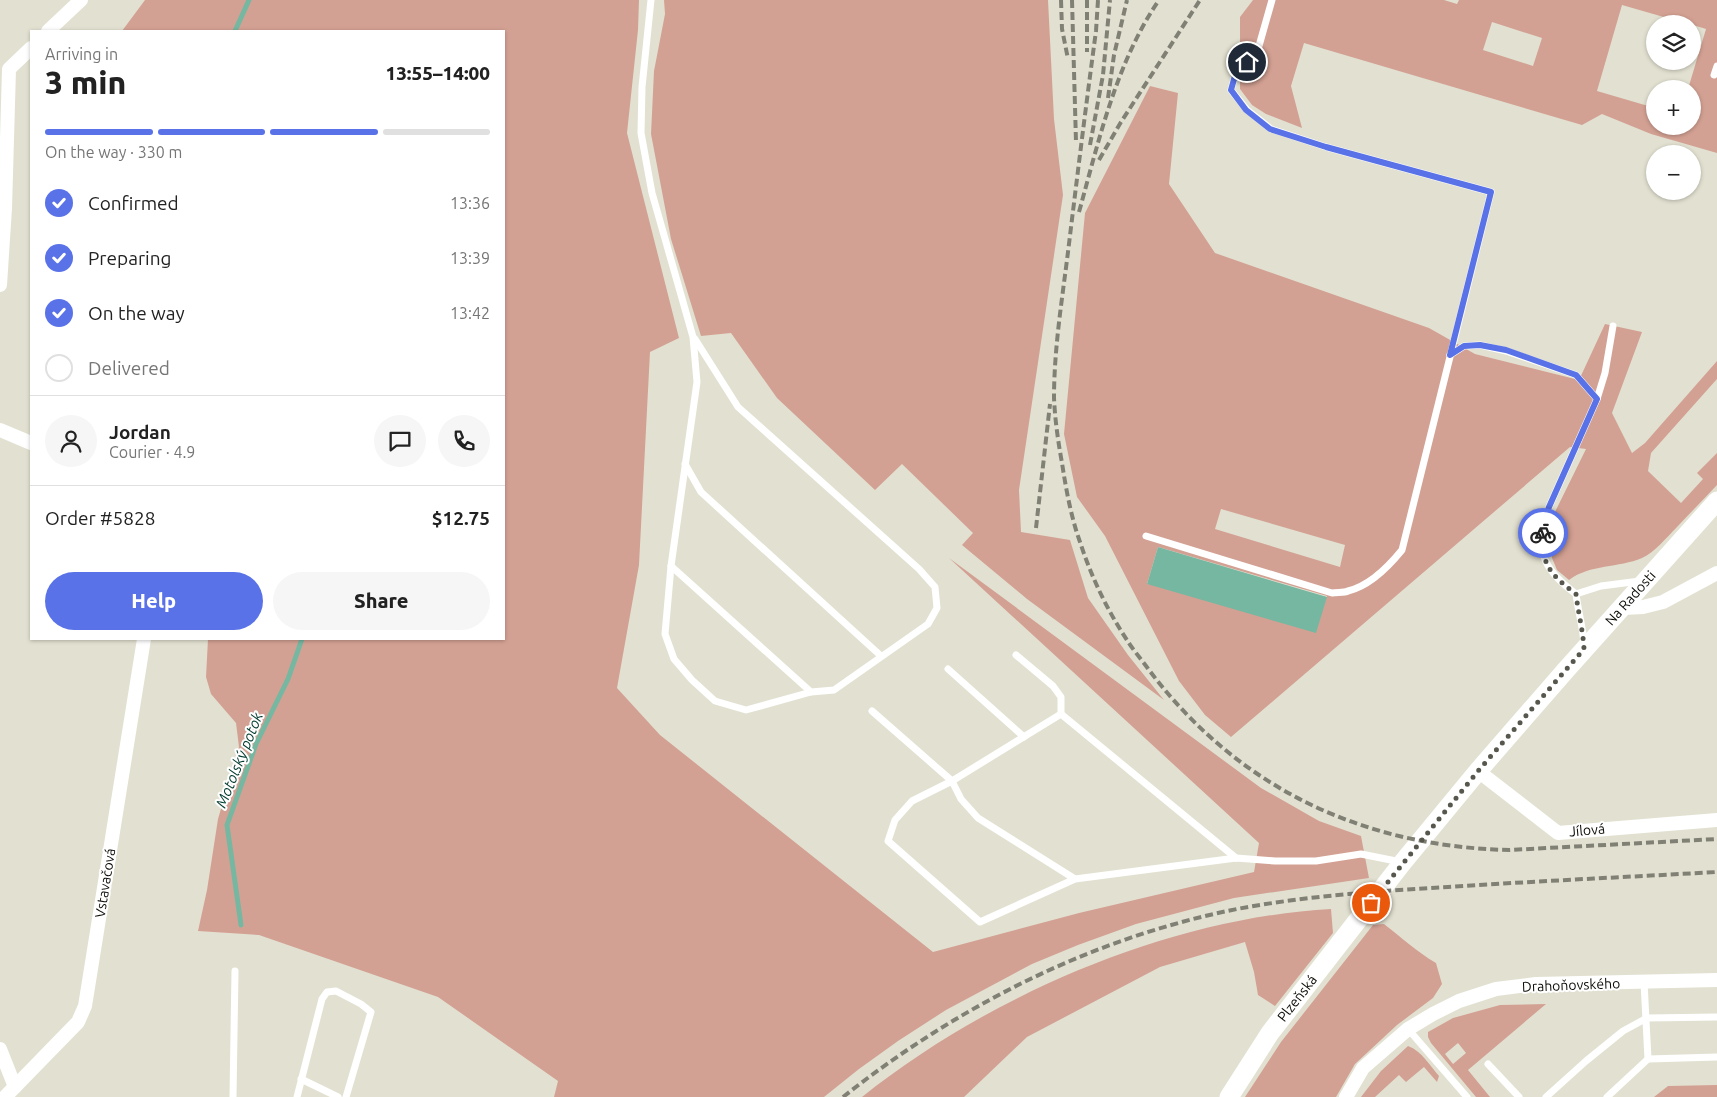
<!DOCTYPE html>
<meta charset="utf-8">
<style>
body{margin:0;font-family:Ubuntu,sans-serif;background:#f6f6f6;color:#222;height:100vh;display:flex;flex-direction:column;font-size:19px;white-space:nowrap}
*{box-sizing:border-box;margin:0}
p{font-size:16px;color:#767676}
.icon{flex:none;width:28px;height:28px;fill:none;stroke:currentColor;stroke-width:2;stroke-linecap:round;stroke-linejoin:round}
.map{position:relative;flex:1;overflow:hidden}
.details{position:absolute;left:30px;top:30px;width:475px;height:610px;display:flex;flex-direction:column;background:#fff;border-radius:0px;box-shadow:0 1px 4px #0004}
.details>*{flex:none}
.fabs{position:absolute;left:1646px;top:15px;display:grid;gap:10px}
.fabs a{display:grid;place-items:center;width:55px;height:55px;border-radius:50%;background:#fff;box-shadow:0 1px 4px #0004;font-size:25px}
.pin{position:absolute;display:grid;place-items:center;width:42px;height:42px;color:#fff;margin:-21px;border:2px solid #fff;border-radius:50%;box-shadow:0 1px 5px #0007}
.courier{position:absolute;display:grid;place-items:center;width:50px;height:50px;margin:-25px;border:4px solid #5972e8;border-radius:50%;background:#fff;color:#222;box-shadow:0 1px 6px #0007}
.overview em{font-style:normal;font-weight:800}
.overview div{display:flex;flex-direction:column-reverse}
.overview{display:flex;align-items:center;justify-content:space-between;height:85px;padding:0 15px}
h1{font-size:32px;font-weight:800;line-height:38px}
.bar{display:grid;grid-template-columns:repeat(4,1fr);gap:8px 5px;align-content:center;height:60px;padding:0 15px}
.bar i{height:6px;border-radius:4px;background:#e0e0e0}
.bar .current{background:#5972e8}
.bar p{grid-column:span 4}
.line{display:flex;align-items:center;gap:12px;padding:0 15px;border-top:1px solid #e0e0e0}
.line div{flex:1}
.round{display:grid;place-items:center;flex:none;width:52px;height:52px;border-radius:26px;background:#f6f6f6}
ol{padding:0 15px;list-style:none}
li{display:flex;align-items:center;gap:15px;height:55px}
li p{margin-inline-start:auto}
li .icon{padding:5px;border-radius:50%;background:#5972e8;color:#fff;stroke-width:4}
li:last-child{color:#767676}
li i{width:28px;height:28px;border:2px solid #e0e0e0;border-radius:50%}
.cta{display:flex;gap:10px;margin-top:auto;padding:10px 15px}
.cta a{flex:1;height:58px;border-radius:30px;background:#5972e8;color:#fff;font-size:20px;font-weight:800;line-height:58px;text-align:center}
.cta a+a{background:#f6f6f6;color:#222}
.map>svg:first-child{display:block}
.green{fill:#d3a193;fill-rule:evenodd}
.water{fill:#76b7a1}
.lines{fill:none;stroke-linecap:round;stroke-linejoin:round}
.stream{stroke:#76b7a1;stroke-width:5}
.lane{stroke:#fff;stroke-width:7}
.street{stroke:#fff;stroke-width:14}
.secondary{stroke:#fff;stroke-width:19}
.rail{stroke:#818075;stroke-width:4;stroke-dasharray:8 4;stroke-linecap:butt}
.done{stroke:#57574e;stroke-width:5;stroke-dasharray:0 9}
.route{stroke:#5972e8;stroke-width:6}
.labels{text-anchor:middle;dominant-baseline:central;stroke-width:4;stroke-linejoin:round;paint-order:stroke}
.street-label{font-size:14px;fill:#0c0c07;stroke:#fff}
.water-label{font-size:15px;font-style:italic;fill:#003a2c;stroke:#fff}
</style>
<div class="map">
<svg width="1717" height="1097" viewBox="0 0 1717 1097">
<rect width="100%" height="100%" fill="#e2e1d1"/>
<g class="green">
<path d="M145,0H639L638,30L627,133L679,338L650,352L639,565L617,688L660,735L933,952L1079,913L1254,872L1259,843L949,558L1261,788L1319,821L1361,836L1369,878L1234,898L1136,924L1078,945L1032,964L946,1010L898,1041L859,1069L824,1097H554L558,1081L438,997L259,935L198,931L207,890L218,819L239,747L236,723L211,694L206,677L208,639H504V31H122Z"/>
<path d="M664,0H1048L1054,119L1063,195L1019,490L1021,532L1070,540L1088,598L1128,655L1164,700L1027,599L962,545L973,533L902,464L875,490L777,398L731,333L701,336L671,239L651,134L654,71L665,14Z"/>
<path d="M1253,0H1444L1457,4L1459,0H1717V153L1651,134L1602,114L1582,125L1304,43L1291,86L1302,128L1266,114L1252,105L1240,89V17ZM1622,5L1688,24H1692L1693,25L1706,29L1688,89H1692V126H1655V108L1597,91ZM1492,22L1542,38L1533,66L1483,50Z"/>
<path d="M1150,86L1178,93L1169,184L1215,253L1429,328L1475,354L1579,380L1605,324L1642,332L1612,413L1632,453L1645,443L1717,361V379L1651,453L1648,471L1681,503L1703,479L1697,473L1717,453V485C1704,499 1690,513 1677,527C1666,538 1655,552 1642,558C1619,568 1590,564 1569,580L1557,570L1552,558L1551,542L1555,512L1586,449L1570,447L1231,737L1205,715L1179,681L1105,536L1077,497L1064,434L1085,213ZM1221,509L1345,545L1340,567L1215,529ZM1158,547L1327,596V597L1147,584Z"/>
<path d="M1331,909L1333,933L1275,1006L1258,995L1254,972L1245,942L1160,967L1027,1037L964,1097H862C988,996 1168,918 1331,909Z"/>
<path d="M1384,924C1401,937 1417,952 1436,963L1442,984L1433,998L1397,1025L1355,1064L1336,1097H1245L1281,1042L1373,925Z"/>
<path d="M1546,1004L1468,1070L1490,1097H1476L1431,1043L1428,1037V1032L1453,1018L1500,1005ZM1458,1043L1466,1053L1453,1064L1445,1054Z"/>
<path d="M1408,1046C1422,1051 1430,1066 1439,1076L1437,1082L1424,1067L1406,1082L1399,1075L1375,1097H1361L1381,1071Z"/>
<path d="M1717,1085V1097H1654L1668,1086Z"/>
</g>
<path class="water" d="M1158,547L1327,597L1316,633L1147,584Z"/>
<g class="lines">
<g class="stream">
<path d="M235,31L249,0"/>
<path d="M241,925L227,825L256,744L288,679L302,639"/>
</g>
<g class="lane">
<path d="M651,0L642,87L641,133L652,193L693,337L697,382L671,566L665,634L674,659L692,680L715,701L746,710L811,692"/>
<path d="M1714,75L1717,66"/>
<path d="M1450,355L1464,346L1480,345L1506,351L1576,375L1597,399"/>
<path d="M685,464L701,492L881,656"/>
<path d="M1146,536L1332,593C1337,592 1344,593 1348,591C1369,586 1389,566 1402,550L1491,192L1326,147L1271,129L1247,110L1231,90L1236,72L1257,53L1272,0"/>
<path d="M671,566L811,692L834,690L928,624L937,608L935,587L919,569L738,407L695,339"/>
<path d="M1576,594C1540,567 1535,549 1549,507L1597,399L1605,373L1613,326"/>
<path d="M1584,644C1583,627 1578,611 1576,594L1601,586L1640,581"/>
<path d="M1016,655L1053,686L1061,697V714"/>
<path d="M948,669L1024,737"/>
<path d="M872,711L952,781L1061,714L1236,858"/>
<path d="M1075,879L978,818L961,799L952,781L912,801L895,820L888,841L980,922L1075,879L1236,858L1275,861H1316L1361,854L1401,862"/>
<path d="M1644,982L1648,1059"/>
<path d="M1408,1029L1467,1097"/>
<path d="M1488,1064L1519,1097"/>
<path d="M301,1079L338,1097"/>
<path d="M233,1097L235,971"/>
<path d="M297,1097L322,999L327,992L336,991L361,1004L371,1012L346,1097"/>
<path d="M1546,1097L1586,1061L1623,1031L1647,1018L1717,1017"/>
<path d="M1607,1097L1648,1059L1717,1057"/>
</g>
<g class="street">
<path d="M48,31L81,0"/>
<path d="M0,285L5,208L9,69L31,48"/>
<path d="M0,430L31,443"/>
<path d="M1623,608L1643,607L1663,602L1717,573"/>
<path d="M1478,771L1558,833L1717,820"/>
<path d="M0,1049L15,1087"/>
<path d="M5,1097L78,1022L85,1006L144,639"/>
<path d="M1346,1097L1363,1068L1408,1029L1433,1014L1459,1001L1496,989L1536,984L1717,980"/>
</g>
<path class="secondary" id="s1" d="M1229,1097L1270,1033L1403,862L1478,771L1565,671L1717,501"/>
<g class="rail">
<path d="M1061,0L1062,29L1068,59"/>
<path d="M1072,0L1076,142"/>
<path d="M1087,0V52"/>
<path d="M1098,0L1096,31C1086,105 1077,178 1068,252C1062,300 1054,349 1054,398C1055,420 1058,441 1062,463C1066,489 1071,517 1080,542C1091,576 1107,610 1127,640C1133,650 1142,660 1149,670C1238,788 1363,847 1510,850L1717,839"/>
<path d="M1108,98L1114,55L1127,0"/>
<path d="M1090,145L1103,75L1110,0"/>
<path d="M1099,160L1121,122L1200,0"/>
<path d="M1079,212C1099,140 1116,63 1159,0"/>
<path d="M1036,528L1050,404"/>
<path d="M843,1097C958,1006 1092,938 1237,909C1306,896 1378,891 1448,887C1538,881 1627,877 1717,872"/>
</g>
</g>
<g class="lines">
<path class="done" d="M1371,903L1478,771L1584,649C1583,630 1578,612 1576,594C1552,576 1540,564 1543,533"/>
<path class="route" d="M1247,62L1236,72L1231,90L1246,110L1270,129L1326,147L1491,192L1450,355L1464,346L1480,345L1506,350L1576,375L1597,399L1549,507L1543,525V533"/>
</g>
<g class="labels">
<g class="street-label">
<text stroke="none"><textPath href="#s1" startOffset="641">Na Radosti</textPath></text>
<text transform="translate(1587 830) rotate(-5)">Jílová</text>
<text transform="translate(105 883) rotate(-81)">Vstavačová</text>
<text transform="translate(1571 985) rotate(-2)">Drahoňovského</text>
<text stroke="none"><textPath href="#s1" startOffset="120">Plzeňská</textPath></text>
</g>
<g class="water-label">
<text transform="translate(239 760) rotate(-68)">Motolský potok</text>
</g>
</g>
</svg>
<div class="fabs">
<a><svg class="icon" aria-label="layers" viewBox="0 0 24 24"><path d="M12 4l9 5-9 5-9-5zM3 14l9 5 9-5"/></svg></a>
<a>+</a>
<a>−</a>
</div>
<div class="pin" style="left:1371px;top:903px;background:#ea580c"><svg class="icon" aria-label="bag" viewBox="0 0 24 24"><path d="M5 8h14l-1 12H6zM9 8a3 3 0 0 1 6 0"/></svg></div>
<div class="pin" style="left:1247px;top:62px;background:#1f2937"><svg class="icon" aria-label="home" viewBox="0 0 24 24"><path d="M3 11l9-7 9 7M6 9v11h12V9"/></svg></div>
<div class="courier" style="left:1543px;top:533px"><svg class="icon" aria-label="bike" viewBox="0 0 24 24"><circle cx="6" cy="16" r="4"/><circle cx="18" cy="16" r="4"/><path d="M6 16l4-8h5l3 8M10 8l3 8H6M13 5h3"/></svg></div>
<section class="details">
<div class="overview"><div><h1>3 min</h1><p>Arriving in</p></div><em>13:55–14:00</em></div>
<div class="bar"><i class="current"></i><i class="current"></i><i class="current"></i><i></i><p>On the way · 330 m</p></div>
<ol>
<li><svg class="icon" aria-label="check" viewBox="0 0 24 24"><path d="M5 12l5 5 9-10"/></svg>Confirmed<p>13:36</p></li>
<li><svg class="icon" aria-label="check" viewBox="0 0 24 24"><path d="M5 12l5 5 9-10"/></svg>Preparing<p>13:39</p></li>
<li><svg class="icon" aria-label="check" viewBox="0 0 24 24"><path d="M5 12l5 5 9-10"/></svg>On the way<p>13:42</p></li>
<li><i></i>Delivered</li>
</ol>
<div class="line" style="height:90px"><a class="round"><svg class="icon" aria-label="person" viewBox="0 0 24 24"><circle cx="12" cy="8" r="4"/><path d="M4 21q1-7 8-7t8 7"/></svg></a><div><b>Jordan</b><p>Courier · 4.9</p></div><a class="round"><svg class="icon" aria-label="chat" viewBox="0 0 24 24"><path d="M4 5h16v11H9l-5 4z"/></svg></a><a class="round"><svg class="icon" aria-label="phone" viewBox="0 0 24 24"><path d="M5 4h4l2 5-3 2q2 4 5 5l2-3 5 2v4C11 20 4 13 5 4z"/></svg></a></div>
<div class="line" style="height:65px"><div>Order #5828</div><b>$12.75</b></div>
<div class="cta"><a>Help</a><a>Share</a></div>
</section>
</div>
